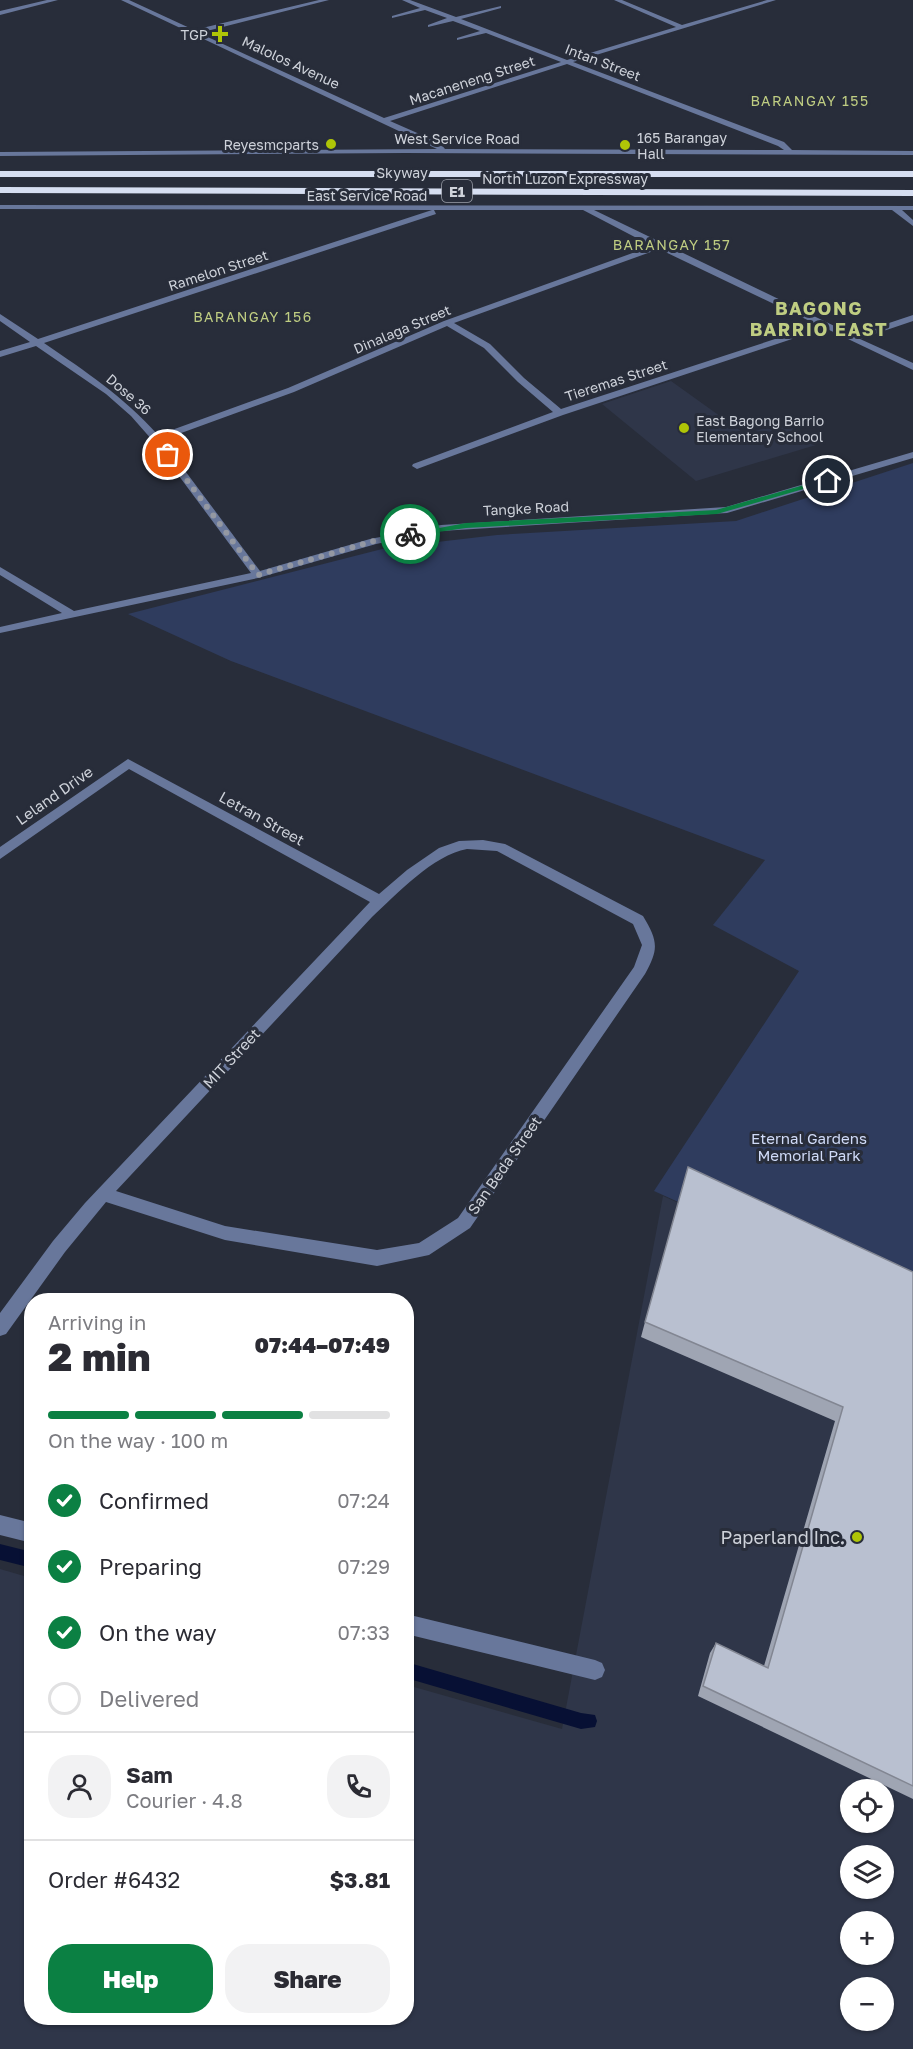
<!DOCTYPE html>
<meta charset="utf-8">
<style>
body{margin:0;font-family:"Golos Text",sans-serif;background:#f2f2f3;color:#2b2b33;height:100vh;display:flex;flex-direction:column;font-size:22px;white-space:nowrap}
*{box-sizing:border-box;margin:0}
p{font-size:20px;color:#7c7c81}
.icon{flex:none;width:33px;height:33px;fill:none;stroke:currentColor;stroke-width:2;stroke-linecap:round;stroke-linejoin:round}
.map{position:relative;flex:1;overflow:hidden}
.drawer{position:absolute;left:24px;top:1293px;width:390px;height:732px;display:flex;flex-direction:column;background:#fff;border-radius:24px;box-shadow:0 2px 4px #0004}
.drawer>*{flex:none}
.fabs{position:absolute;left:840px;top:1779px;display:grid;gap:12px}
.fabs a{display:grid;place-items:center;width:54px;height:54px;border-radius:50%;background:#fff;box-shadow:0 2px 4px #0004;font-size:30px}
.pin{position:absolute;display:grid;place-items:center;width:51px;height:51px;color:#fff;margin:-26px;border:3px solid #fff;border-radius:50%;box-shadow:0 2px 6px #0007}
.courier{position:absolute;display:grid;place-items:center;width:60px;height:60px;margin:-30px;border:4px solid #0b8043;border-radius:50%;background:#fff;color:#222;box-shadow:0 2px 8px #0007}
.headline em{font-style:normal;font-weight:800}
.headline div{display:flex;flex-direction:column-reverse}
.headline{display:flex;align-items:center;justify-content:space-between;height:102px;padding:0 24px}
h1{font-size:39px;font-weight:800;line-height:45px}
.bar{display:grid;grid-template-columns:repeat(4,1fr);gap:9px 6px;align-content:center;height:72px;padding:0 24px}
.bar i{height:8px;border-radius:4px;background:#e1e1e2}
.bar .selected{background:#0b8043}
.bar p{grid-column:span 4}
.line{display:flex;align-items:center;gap:15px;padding:0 24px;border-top:2px solid #e1e1e2}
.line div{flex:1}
.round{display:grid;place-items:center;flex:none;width:63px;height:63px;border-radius:24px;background:#f2f2f3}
ol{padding:0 24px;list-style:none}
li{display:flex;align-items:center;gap:18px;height:66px}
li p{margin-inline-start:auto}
li .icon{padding:6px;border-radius:50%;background:#0b8043;color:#fff;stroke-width:4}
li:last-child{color:#7c7c81}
li i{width:33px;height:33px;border:3px solid #e1e1e2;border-radius:50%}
.primary-button{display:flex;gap:12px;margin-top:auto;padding:12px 24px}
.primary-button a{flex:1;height:69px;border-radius:24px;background:#0b8043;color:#fff;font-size:24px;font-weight:800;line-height:69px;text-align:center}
.primary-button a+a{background:#f2f2f3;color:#2b2b33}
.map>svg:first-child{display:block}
.built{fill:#2f3649;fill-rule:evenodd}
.green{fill:#2f3c5e}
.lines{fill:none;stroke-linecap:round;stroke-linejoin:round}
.stream{fill:#071034;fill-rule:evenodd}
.minor{fill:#68779b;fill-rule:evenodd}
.highway{fill:#d6def1;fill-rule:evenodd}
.wall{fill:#9fa5b3}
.building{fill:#b9c0d0;stroke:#828692;stroke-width:1.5}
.route{fill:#0b8043}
.done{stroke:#9498a2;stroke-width:6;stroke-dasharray:0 10.8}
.poi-dot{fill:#afc507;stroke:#282d3a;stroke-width:2}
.labels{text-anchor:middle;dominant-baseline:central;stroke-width:6;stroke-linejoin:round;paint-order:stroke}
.far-poi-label{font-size:14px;fill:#ced2da;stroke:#282d3a;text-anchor:end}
.far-street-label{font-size:14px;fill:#ced2da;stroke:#282d3a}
.far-neighbourhood-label{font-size:14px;letter-spacing:1.5px;fill:#bfcd82;stroke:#282d3a}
.shield{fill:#282d3a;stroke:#9ca0aa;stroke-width:1.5}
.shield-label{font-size:14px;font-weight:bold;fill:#ced2da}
.street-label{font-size:15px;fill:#ced2da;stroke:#282d3a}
.park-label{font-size:15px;fill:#d0dbf8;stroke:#282d3a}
.far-district-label{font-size:18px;font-weight:bold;letter-spacing:1.5px;fill:#bfcd82;stroke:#282d3a}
.near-poi-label{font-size:18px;fill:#ced2da;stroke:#282d3a;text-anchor:end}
</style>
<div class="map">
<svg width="913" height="2049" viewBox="0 0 913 2049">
<rect width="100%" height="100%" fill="#282d3a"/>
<g class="built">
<path d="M671,381L745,434L784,422L816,445L696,481L602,404Z"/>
<path d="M663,1196L913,1308V2049H0V1569L31,1578L32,2018H406L407,1685L562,1729ZM850,1790H884V1822H850ZM850,1856H884V1888H850ZM850,1922H884V1954H850ZM850,1988H884V2020H850Z"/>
</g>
<path class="green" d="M913,463V1308L654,1191L799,971L713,925L765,860L231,661L128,614L386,548L497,535L736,521Z"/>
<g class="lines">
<g class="stream">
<path d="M0,1544L32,1552V1568L0,1560Z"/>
<path d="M406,1662L581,1713L595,1715L597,1721L595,1727L581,1729L406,1678Z"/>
</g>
<g class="minor">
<path d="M47,0H58L0,15V11Z"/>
<path d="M121,0H129L194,30L319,0H329L199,33L384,118L561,62L486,33L457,40V38L480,31L453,21L428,27V25L447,18L425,10L392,18V16L420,8L402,0H410L456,17L501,6V8L461,19L567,60L676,27L614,0H622L682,25L767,0H776L573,62L784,142L792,150L913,151V155L405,153L0,156V152L437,149ZM567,64L778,146L784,150L445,149L440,143L390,121Z"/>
<path d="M0,205L913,206V210H902L913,220V226L892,210H594L853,335L913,315V321L860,339L913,363V370L825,328L563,415L417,469L412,466L413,464L553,412L518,382L484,348L447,326L294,392L162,440L260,571L370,539L441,525L726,507L913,452V458L727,513L441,531L376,544L258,578L0,633V627L62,613L0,575V567L74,611L251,573L153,441L131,416L106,394L36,346L0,357V351L30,342L0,321V314L38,339L432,210L0,209ZM434,210H583L652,246L444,321L288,388L158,435C124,397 85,371 44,343L436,214ZM659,249L818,325L561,409L524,378L490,344L454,323Z"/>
<path d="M128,759L379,894L407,870L439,848L459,841L483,840L505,844L643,916C658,941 659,949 645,974L470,1228L429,1255L377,1266L225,1240L106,1202L65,1252L6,1334L0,1336V1313L53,1241L85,1203L370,902L129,769L0,859V847ZM467,849L497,851L633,924L642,945L634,967L458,1218L419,1243L377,1250L225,1226L116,1191L372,917C397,894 433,855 467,849Z"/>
<path d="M0,1515L32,1523V1543L0,1535Z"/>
<path d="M406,1614L595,1660L602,1663L605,1670L602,1677L595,1680L406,1634Z"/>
</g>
<g class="highway">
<rect x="0" y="171" width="913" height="6"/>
<path d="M0,187L913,190V196L0,193Z"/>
</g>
</g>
<path class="wall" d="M913,1272V1799L698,1696L710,1653L716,1643L764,1666L835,1421L641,1337L645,1322Z"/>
<path class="building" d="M688,1167L913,1272V1786L703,1686L716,1643L768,1668L843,1407L645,1322Z"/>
<path class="route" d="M825,479L831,481L717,514L466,528L410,536L407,534L466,523L716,510Z"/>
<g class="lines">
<path class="done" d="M168,455L258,575L374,541L410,534"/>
</g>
<g class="poi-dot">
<path d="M217 25h6v6h6v6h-6v6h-6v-6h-6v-6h6z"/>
<circle cx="331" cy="144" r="6"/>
<circle cx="625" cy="145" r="6"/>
<circle cx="684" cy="428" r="6"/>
<circle cx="857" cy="1537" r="6"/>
</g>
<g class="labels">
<g class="far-poi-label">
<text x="208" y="34">TGP</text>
<text x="637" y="137" text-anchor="start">165 Barangay<tspan x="637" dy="16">Hall</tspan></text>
<text x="319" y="144">Reyesmcparts</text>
<text x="696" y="420" text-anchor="start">East Bagong Barrio<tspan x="696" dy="16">Elementary School</tspan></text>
</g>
<g class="far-street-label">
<text transform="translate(291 62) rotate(25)">Malolos Avenue</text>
<text transform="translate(603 62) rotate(21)">Intan Street</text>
<text transform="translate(472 80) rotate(-18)">Macaneneng Street</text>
<text x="457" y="138">West Service Road</text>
<text x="402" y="172">Skyway</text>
<text x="565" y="178">North Luzon Expressway</text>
<text x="367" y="195">East Service Road</text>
<text transform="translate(218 270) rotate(-18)">Ramelon Street</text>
<text transform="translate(402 329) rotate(-23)">Dinalaga Street</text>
<text transform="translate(616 380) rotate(-18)">Tieremas Street</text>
<text transform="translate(129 394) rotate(41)">Dose 36</text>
<text transform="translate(526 508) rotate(-3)">Tangke Road</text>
</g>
<g class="far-neighbourhood-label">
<text x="810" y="100">BARANGAY 155</text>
<text x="672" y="244">BARANGAY 157</text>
<text x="253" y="316">BARANGAY 156</text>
</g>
<rect class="shield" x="442" y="180" width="30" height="22" rx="4.5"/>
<g class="shield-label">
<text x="457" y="191">E1</text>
</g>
<g class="street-label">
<text transform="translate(54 795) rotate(-35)">Leland Drive</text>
<text transform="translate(262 818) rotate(29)">Letran Street</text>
<text transform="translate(231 1058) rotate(-47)">MIT Street</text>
<text transform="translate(504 1165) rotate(-55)">San Beda Street</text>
</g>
<g class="park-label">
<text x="809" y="1138">Eternal Gardens<tspan x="809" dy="17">Memorial Park</tspan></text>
</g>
<g class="far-district-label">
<text x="819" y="308">BAGONG<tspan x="819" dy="21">BARRIO EAST</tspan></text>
</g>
<g class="near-poi-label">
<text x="845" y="1537">Paperland Inc.</text>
</g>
</g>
</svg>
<div class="fabs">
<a><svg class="icon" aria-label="locate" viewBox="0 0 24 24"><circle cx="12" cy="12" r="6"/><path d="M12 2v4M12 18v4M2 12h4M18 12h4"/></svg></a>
<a><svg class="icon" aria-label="layers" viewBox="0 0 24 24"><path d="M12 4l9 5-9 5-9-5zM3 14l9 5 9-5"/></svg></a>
<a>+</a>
<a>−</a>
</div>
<div class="pin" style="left:168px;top:455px;background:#ea580c"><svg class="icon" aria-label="bag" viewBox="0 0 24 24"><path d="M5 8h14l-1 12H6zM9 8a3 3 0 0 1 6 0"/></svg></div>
<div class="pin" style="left:828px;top:481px;background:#1f2937"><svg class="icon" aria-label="home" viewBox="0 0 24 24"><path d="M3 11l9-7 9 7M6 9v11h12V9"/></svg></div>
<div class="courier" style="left:410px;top:534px"><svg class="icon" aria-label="bike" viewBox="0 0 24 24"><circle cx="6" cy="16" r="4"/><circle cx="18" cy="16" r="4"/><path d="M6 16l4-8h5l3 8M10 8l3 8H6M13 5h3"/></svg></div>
<section class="drawer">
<div class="headline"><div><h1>2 min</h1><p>Arriving in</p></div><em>07:44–07:49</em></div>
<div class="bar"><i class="selected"></i><i class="selected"></i><i class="selected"></i><i></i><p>On the way · 100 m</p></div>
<ol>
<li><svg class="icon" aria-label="check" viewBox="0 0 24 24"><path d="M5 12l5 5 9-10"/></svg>Confirmed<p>07:24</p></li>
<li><svg class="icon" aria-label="check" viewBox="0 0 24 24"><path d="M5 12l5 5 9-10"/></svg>Preparing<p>07:29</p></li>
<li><svg class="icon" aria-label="check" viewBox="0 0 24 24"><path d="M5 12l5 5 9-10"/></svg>On the way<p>07:33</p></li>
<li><i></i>Delivered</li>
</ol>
<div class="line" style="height:108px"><a class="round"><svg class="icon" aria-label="person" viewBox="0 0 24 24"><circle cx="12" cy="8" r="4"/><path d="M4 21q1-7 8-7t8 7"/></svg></a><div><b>Sam</b><p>Courier · 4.8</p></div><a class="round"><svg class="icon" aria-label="phone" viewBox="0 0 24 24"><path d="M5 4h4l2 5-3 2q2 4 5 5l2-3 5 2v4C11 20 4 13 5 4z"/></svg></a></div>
<div class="line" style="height:78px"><div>Order #6432</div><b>$3.81</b></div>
<div class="primary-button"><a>Help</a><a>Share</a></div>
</section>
</div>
